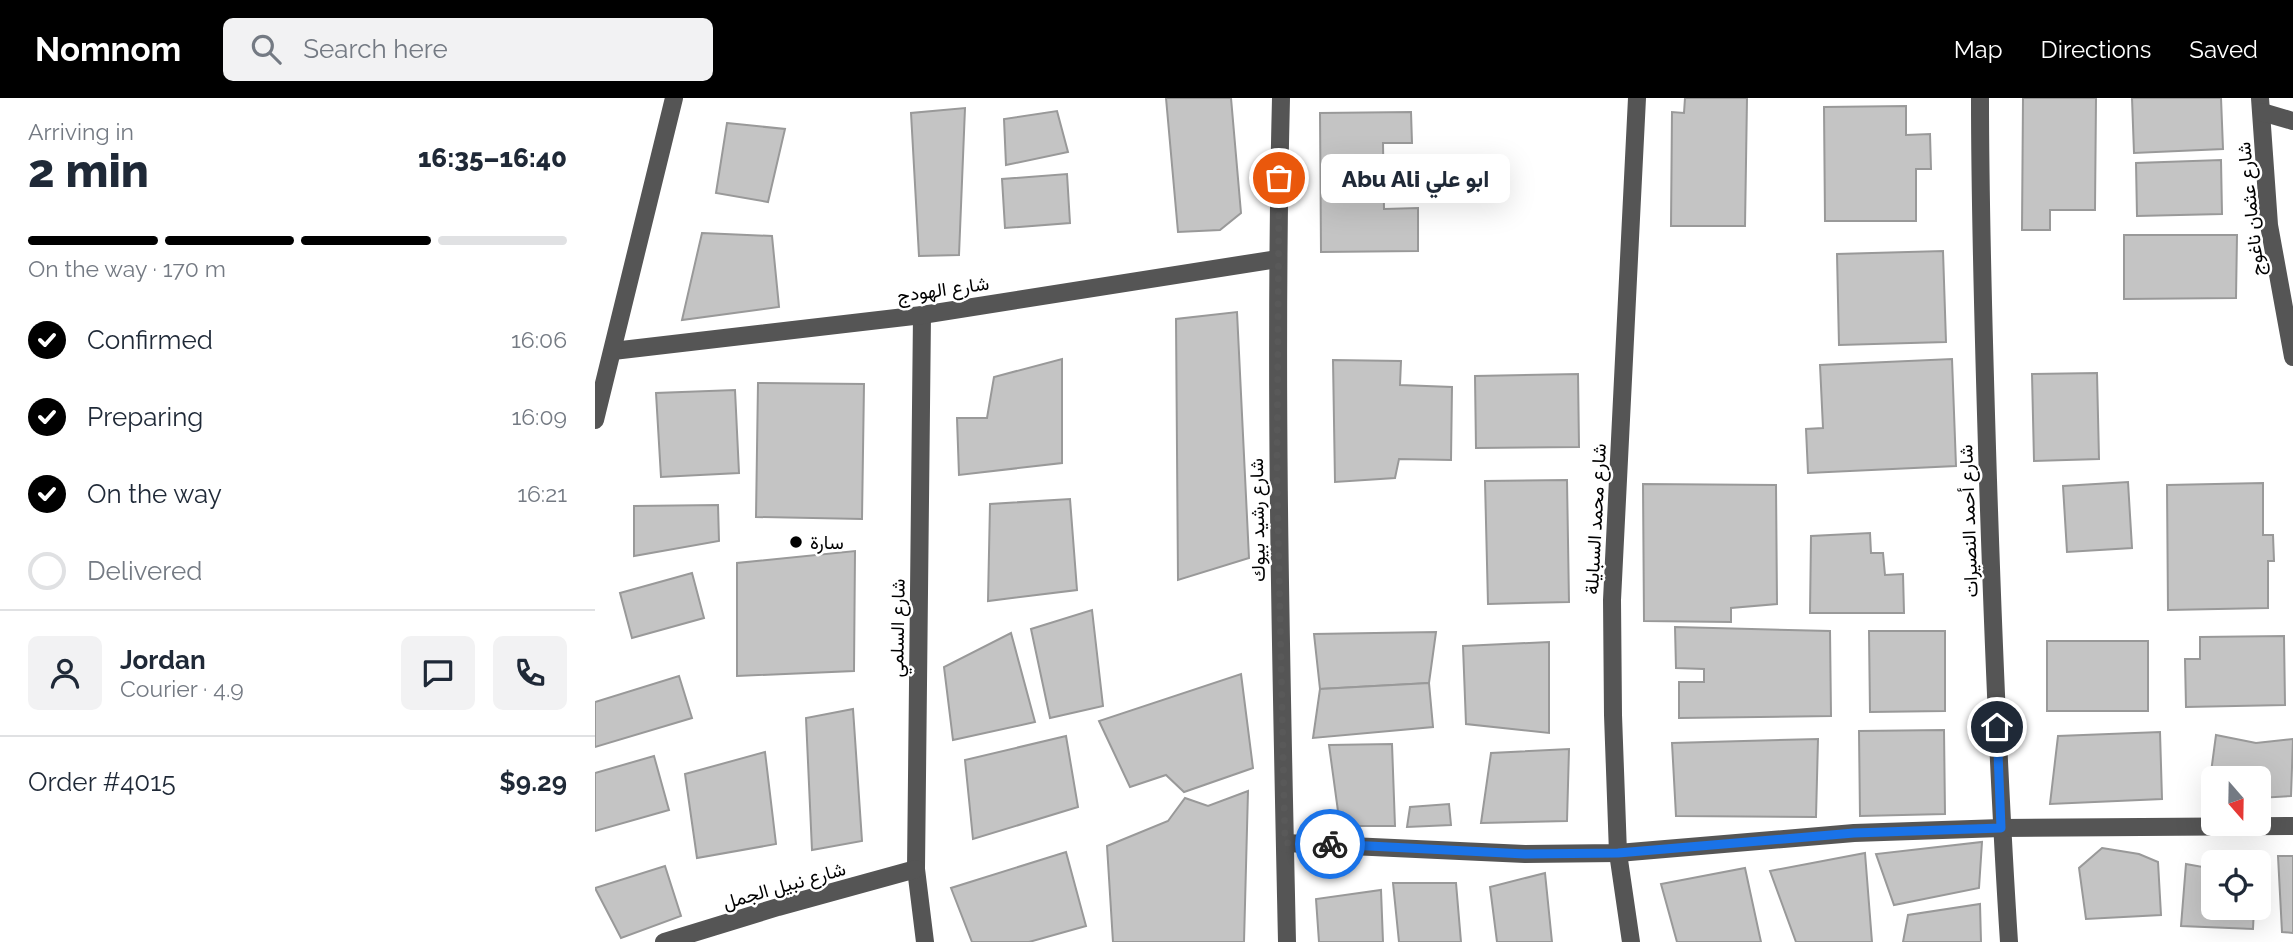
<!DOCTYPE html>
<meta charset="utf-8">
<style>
body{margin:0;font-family:Raleway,Vazirmatn,sans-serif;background:#f2f2f3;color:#1f2937;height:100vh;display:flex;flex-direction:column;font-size:26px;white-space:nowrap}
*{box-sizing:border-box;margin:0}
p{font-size:23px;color:#747a83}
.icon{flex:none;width:38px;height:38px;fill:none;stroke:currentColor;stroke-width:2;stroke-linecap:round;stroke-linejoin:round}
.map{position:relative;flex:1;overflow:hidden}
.sheet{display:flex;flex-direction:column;background:#fff;width:595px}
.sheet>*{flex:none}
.needle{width:46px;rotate:160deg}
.buttons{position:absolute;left:1606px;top:668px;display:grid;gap:14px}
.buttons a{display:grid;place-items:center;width:70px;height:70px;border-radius:10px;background:#fff;box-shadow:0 7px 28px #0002;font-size:35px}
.pin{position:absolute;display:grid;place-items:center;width:60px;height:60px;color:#fff;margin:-30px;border:4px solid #fff;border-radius:50%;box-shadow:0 2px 7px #0007}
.courier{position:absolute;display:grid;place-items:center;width:70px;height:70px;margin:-35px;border:5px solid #1a73e8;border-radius:50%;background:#fff;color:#222;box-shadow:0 2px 9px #0007}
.bubble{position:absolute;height:49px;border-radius:10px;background:#fff;box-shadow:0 7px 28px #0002;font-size:23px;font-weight:800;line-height:49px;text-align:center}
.summary em{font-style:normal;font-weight:800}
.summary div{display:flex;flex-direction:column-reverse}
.summary{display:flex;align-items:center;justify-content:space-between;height:119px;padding:0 28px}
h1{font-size:46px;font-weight:800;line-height:52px}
.bar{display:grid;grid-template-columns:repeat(4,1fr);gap:10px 7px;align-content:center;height:84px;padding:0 28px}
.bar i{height:9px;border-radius:5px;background:#e0e1e3}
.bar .on{background:#000}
.bar p{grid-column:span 4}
.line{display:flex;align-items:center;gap:18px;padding:0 28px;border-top:2px solid #e0e1e3}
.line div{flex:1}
.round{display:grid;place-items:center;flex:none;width:74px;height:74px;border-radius:10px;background:#f2f2f3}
ol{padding:0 28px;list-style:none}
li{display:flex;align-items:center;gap:21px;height:77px}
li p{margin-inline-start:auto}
li .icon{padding:7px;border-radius:50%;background:#000;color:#fff;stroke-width:4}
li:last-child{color:#747a83}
li i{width:38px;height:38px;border:4px solid #e0e1e3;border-radius:50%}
header{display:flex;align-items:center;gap:42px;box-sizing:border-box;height:98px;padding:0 35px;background:#000;color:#fff}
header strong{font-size:33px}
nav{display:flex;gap:38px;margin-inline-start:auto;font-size:24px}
.search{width:490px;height:63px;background:#f2f2f3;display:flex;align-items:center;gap:18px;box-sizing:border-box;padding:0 24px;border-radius:10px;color:#747a83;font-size:26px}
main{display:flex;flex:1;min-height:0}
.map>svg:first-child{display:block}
.building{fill:#c4c4c4;stroke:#999;stroke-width:2}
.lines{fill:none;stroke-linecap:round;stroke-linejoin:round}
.minor{stroke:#555;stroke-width:18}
.done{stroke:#595959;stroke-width:7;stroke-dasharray:0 12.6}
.route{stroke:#1a73e8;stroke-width:9}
.poi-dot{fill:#000;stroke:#fff;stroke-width:2.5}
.labels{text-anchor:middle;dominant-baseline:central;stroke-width:5;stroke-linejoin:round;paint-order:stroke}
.street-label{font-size:19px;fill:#000;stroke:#fff}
.poi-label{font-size:19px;fill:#000;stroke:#fff;text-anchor:start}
</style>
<header>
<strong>Nomnom</strong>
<div class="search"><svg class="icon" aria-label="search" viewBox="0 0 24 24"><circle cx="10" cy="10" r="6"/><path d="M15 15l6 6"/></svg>Search here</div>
<nav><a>Map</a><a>Directions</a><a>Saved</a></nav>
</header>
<main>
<section class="sheet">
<div class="summary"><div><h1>2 min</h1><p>Arriving in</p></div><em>16:35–16:40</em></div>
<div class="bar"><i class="on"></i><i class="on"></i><i class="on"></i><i></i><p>On the way · 170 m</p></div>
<ol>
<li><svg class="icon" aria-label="check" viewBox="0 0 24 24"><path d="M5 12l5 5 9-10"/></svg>Confirmed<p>16:06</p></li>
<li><svg class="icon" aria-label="check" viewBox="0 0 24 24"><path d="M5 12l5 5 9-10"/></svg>Preparing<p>16:09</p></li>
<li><svg class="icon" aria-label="check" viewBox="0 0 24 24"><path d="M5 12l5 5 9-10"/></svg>On the way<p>16:21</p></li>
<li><i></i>Delivered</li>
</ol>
<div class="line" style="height:126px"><a class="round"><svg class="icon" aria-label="person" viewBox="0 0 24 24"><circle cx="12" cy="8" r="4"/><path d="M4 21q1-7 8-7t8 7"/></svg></a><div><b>Jordan</b><p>Courier · 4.9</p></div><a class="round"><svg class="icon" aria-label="chat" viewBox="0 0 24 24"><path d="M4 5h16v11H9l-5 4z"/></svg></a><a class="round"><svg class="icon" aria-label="phone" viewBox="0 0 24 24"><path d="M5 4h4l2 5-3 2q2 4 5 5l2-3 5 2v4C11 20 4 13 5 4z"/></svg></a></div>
<div class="line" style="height:91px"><div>Order #4015</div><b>$9.29</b></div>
</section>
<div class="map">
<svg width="1698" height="844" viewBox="0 0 1698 844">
<rect width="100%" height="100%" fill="#fff"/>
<g class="building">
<path d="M571,0H636L646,115L625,132L583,134Z"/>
<path d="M1090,0H1152L1150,128H1076L1077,14L1089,15Z"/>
<path d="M1428,0H1501L1500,112H1455V132H1427Z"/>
<path d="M1537,0H1626L1628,51L1539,55Z"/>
<path d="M1311,8V37L1335,36L1336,71H1321V123H1230L1229,9Z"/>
<path d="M370,10L364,157L324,158L316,15Z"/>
<path d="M462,13L473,54L411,67L409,21Z"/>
<path d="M816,14L817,45H788L789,111L823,110V153L726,154L725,15Z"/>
<path d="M132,25L190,31L173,104L121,95Z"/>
<path d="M1626,62L1627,116L1542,118L1541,65Z"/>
<path d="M472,76L475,125L410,130L407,81Z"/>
<path d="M107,135L177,138L184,209L87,222Z"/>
<path d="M1529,137H1642L1641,200L1529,201Z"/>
<path d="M1348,153L1351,244L1244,247L1242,156Z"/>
<path d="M642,214L654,460L583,482L581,221Z"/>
<path d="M467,261V365L364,377L362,320H392L399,279Z"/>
<path d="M1357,261L1361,368L1213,375L1211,331L1228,330L1225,267Z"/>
<path d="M738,262L806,263L805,287L857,289L856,362L804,361L800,380L740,384Z"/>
<path d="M1502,275L1504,361L1439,363L1437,276Z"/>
<path d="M983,276L984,349L881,350L880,278Z"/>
<path d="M163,285L269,286L267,421L161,419Z"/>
<path d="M140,292L144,375L66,379L61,295Z"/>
<path d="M972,382L974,504L893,506L890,383Z"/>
<path d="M1533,384L1537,450L1472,454L1468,388Z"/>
<path d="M1668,385V437H1678L1679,463H1673V510L1573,512L1572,387Z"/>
<path d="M1048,386L1181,387L1182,506L1136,510V524L1049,523Z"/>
<path d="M475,401L482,492L393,503L395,406Z"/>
<path d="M123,407L124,443L39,458V408Z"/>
<path d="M1275,435L1276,455H1288L1290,477L1308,476L1309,515H1215L1216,438Z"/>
<path d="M260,453L259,573L142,578V465Z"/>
<path d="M97,475L109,520L37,540L25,495Z"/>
<path d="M497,512L508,608L455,620L436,531Z"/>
<path d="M1080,529L1235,533L1236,618L1084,620V584H1109V571L1081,570Z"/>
<path d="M1274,533H1350V613L1275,614Z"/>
<path d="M841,534L834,585L725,591L719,536Z"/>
<path d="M416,535L440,624L358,642L349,569Z"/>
<path d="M1689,538L1690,607L1591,609L1590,561H1605V539Z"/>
<rect x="1452" y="543" width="101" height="70"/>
<path d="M954,544V635L871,626L868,548Z"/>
<path d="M646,576L658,670L589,694L571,677L535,689L504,623Z"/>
<path d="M84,578L97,620L0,649V604Z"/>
<path d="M834,585L838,629L718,640L725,591Z"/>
<path d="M258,611L267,743L217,752L211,620Z"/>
<path d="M1349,632L1350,716L1265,718L1264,633Z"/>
<path d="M1565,634L1567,701L1455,706L1463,638Z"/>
<path d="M1621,637L1661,645L1698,641L1696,698L1664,700V681H1619V704H1612Z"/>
<path d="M471,638L483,709L378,741L370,662Z"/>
<path d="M1223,641L1221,719L1081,718L1077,645Z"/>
<path d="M797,646L800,728H745L734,647Z"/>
<path d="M974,651L972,723L886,725L896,655Z"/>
<path d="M170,654L181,746L102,760L90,676Z"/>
<path d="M59,658L74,712L0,733V675Z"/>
<path d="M653,693L649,844H518L512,748L573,723L590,700L613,708Z"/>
<path d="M854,706L856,727L812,729L815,709Z"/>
<path d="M1387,744L1384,790L1299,807L1281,756Z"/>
<path d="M1507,750L1544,756L1563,764L1566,817L1491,821L1484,770Z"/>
<path d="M471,754L491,828L434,844H377L356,790Z"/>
<path d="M1270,755L1277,844H1201L1175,773Z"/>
<path d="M1683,758H1698V835L1687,834Z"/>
<path d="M1591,766L1619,771V810H1659L1658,831L1586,828Z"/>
<path d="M70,768L86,818L26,840L0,790Z"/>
<path d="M1150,770L1166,844H1082L1066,786Z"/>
<path d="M950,775L957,844H902L895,789Z"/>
<path d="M798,785H861L866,844H804Z"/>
<path d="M786,792L788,844H724L721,801Z"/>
<path d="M1385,806L1386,844H1308L1313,817Z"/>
</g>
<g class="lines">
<g class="minor">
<path d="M686,0C679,282 686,562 692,844"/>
<path d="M1385,0C1385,128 1389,255 1393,382C1398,536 1404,690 1414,844"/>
<path d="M1665,0L1674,127L1698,259"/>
<path d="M1667,14L1698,23"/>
<path d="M327,217L321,771L330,844"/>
<path d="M18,253L327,217L682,161"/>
<path d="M0,322L79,0"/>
<path d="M690,745L930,756L1023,755L1259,735L1406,730L1698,728"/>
<path d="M69,844L183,809L321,771"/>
<path d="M1036,844L1023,755L1018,617L1017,502L1042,0"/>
</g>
</g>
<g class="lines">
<path class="done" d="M684,80L682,379L690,745L735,746"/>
<path class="route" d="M735,746L930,756L1023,755L1259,735L1406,730L1402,629"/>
</g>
<circle class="poi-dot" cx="201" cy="444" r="7"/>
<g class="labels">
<g class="street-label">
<text transform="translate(1655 111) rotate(-96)">شارع عثمان ناغوج</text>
<text transform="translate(348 191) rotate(-8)">شارع الهودج</text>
<text transform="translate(1000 421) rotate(-87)">شارع محمد السبايلة</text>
<text transform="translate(662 422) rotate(-91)">شارع رشيد بيوك</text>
<text transform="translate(1373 423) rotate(-92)">شارع أحمد النصيرات</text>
<text transform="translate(302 530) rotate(-89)">شارع السلمي</text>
<text transform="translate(189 787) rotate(-16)">شارع نبيل الجمل</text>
</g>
<g class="poi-label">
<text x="215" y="444">سارة</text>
</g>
</g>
</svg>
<div class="buttons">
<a><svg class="needle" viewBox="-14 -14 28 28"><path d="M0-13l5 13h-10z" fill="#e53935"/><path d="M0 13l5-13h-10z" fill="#747a83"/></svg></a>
<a><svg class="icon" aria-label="locate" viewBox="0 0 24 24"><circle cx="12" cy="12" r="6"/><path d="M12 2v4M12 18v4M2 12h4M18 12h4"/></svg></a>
</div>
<div class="pin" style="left:684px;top:80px;background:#ea580c"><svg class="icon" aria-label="bag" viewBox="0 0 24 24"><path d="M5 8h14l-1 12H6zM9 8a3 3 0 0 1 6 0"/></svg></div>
<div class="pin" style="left:1402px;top:629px;background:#1f2937"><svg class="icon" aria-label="home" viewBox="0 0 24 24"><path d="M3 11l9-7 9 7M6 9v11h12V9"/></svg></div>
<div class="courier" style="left:735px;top:746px"><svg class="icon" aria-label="bike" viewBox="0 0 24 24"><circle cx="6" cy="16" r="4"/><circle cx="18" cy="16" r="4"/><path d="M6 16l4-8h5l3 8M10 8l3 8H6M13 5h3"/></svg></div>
<div class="bubble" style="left:726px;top:56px;width:189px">Abu Ali ابو علي</div>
</div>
</main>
